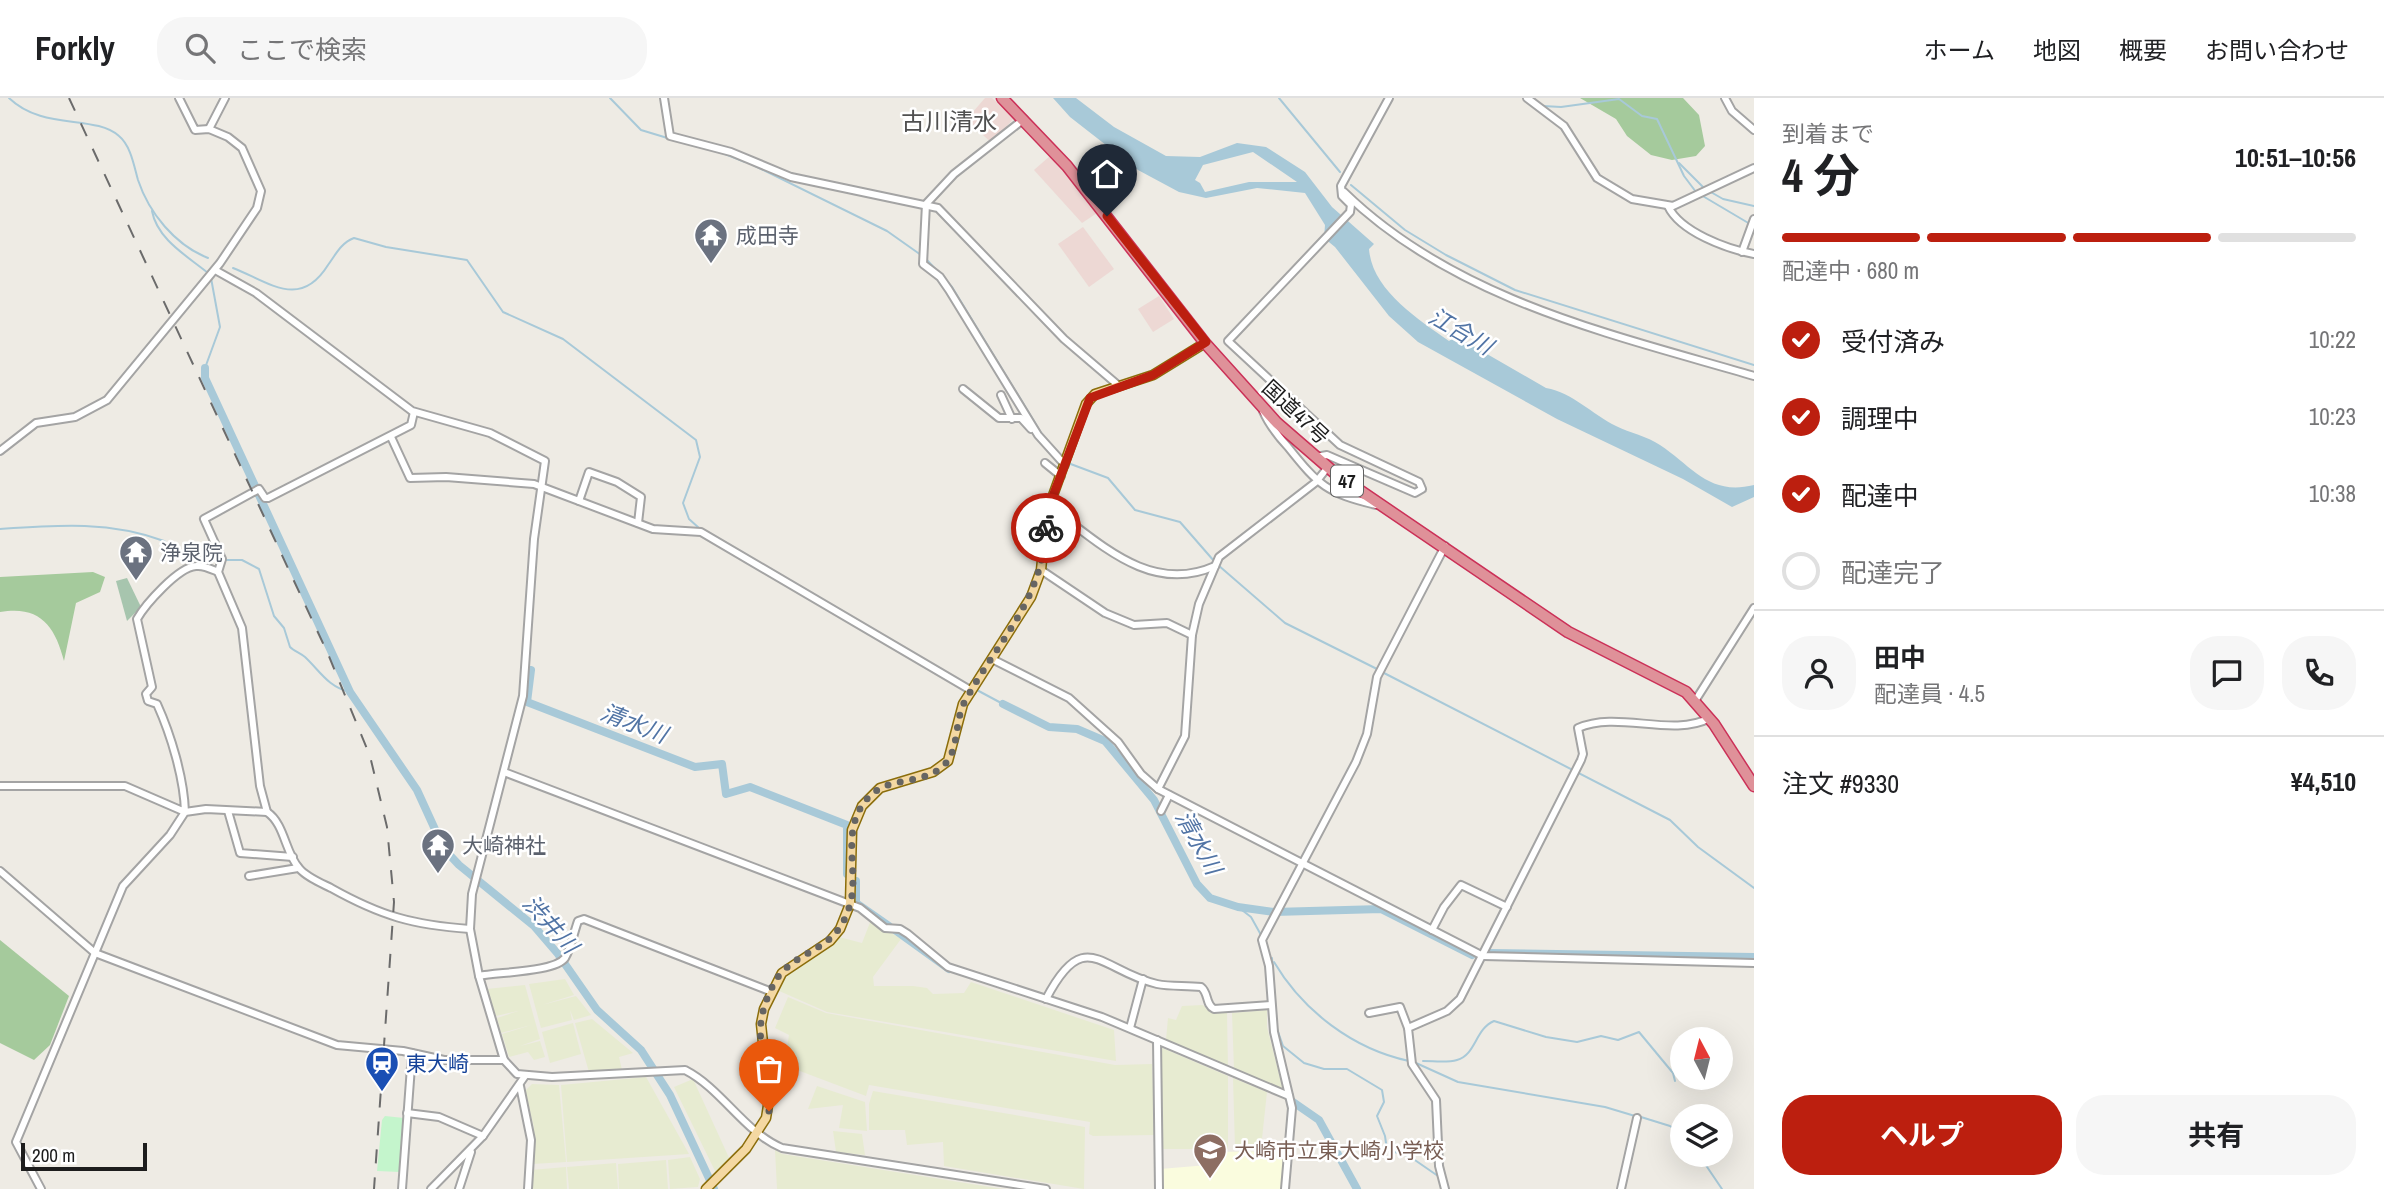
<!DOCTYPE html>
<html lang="ja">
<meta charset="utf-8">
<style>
body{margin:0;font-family:"Archivo Narrow","Noto Sans JP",sans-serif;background:#f6f6f6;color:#202124;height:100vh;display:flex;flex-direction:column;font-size:26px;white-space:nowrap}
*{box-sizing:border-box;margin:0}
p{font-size:23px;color:#757577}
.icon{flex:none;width:38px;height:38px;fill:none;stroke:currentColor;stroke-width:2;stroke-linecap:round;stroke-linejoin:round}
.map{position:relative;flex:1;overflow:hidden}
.drawer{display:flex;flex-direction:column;background:#fff;width:630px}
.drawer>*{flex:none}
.needle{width:46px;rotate:353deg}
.buttons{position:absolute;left:1670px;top:929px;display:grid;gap:14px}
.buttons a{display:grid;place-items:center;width:63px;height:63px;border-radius:50%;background:#fff;box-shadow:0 7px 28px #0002;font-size:35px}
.scale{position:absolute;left:21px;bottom:18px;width:126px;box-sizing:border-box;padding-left:7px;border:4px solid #1d1d1d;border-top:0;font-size:19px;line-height:24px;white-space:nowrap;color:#1d1d1d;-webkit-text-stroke:5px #fff;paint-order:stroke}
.pin{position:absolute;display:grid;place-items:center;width:60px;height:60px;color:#fff;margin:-72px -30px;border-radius:50% 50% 50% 0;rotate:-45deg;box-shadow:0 0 7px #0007}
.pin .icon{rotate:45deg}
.courier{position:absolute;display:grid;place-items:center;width:70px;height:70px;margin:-35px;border:5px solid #bc1f0f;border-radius:50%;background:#fff;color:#222;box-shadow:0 2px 9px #0007}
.headline em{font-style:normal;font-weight:700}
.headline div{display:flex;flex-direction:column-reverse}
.headline{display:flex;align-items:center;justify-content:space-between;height:119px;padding:0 28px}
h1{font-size:46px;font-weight:700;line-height:52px}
.bar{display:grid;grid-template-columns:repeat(4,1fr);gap:10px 7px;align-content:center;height:84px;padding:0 28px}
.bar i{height:9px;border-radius:5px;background:#e0e0e0}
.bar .on{background:#bc1f0f}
.bar p{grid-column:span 4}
.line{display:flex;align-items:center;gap:18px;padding:0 28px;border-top:2px solid #e0e0e0}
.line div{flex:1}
.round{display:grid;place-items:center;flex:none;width:74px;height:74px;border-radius:28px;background:#f6f6f6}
ol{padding:0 28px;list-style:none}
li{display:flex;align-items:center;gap:21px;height:77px}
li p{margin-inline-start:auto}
li .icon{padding:7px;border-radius:50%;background:#bc1f0f;color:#fff;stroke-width:4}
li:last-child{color:#757577}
li i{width:38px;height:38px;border:4px solid #e0e0e0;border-radius:50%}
.button{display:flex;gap:14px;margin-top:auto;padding:14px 28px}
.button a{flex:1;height:80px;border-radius:28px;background:#bc1f0f;color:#fff;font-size:28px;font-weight:700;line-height:80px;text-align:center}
.button a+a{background:#f6f6f6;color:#202124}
header{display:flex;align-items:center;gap:42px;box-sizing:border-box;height:98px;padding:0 35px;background:#fff;border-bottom:2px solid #e0e0e0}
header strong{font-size:33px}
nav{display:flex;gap:38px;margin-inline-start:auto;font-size:24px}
.search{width:490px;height:63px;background:#f6f6f6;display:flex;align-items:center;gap:18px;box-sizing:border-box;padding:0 24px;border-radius:28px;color:#757577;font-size:26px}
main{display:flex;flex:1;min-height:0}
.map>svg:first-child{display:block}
.commercial{fill:#edd8d4}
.education{fill:#fafcde}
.farmland{fill:#e7ebd1}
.forest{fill:#a5ca9c}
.cemetery{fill:#a7c5ae}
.park{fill:#c4f5cc}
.water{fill:#a8c9d8;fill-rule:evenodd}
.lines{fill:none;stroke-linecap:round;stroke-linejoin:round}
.stream{stroke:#a8c9d8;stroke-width:2}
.river{stroke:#a8c9d8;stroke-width:8}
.minor-casing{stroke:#a4a4a4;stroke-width:10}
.major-casing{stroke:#8b6d0b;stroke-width:11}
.highway-casing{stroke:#cb3158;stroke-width:13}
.minor{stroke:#fff;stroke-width:6}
.major{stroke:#f4d8a2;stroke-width:8}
.highway{stroke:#df9199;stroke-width:10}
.rail{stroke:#6b6b6b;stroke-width:2;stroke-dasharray:14 14;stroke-linecap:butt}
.done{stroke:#666563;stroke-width:7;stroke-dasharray:0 12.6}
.route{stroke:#bc1f0f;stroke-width:9}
.labels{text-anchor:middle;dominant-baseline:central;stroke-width:5;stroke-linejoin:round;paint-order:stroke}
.shield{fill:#fff;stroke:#616161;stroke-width:2}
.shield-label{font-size:19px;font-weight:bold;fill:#1d1d1d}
.worship-label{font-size:21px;fill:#5b616d;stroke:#fff;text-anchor:start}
.street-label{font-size:21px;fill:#1d1d1d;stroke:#fff}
.transit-label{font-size:21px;fill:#164399;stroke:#fff;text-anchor:start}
.education-label{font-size:21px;fill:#785e54;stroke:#fff;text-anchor:start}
.water-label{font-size:23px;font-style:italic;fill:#5174a5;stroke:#fff}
.quarter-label{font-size:24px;fill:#505050;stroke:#fff}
</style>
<header>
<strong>Forkly</strong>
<div class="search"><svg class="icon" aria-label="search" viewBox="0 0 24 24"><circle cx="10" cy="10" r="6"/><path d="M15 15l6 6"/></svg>ここで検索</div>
<nav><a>ホーム</a><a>地図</a><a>概要</a><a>お問い合わせ</a></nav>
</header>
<main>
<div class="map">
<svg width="1754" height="1091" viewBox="0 0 1754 1091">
<rect width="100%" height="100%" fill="#eeebe4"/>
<g class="commercial">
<path d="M985,0H992L1014,20L992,45L966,22Z"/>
<path d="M1050,58L1097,115L1082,125L1034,72Z"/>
<path d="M1083,129L1114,171L1089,189L1058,146Z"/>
<path d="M1159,198L1174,221L1153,234L1138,211Z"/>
</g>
<path class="education" d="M1286,1053L1282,1091H1162L1160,1071L1208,1067L1209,1054Z"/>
<g class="farmland">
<path d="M871,822L901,841L873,879L874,888H913L927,890L933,896L964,895L971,884L1114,932L1116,963L827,914L777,892L782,879L839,839L862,845Z"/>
<path d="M565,881L574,897L542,907L576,898L591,917L574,922L570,912L572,922L541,930L529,886Z"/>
<path d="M525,887L540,941L520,948L540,943L545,959L534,962L528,954L509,959L502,936L531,927L501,935L497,920L518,913L496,918L487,891Z"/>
<path d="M788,899L826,915L1115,967L1152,966L1155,1037L1093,1038L1089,1036L1090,1024L869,987L866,998L784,967L789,937L775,930Z"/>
<path d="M1203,907L1211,915H1227L1228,969L1166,942L1168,920L1176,922L1182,908Z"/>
<path d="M1267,912V929L1283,992L1234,971L1232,915Z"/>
<path d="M592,921L633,955L619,959L622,972L589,974L575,925Z"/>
<path d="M573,925L581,956L550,965L542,934Z"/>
<path d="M1160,949L1228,978V1051H1162Z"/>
<path d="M646,979L689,1056L567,1064L561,987Z"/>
<path d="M1233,980L1267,994L1261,1050H1235Z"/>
<path d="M693,981L730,1062L716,1075L674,989Z"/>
<path d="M532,986L559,987L566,1064L532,1066L534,1029L525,993Z"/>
<path d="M817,988L865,1004L867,1033L839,1030L843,1007L808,1011Z"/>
<path d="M873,993L1085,1029L1084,1091L944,1068L943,1044L907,1047L905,1032H869V1006Z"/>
<path d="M833,1033L862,1036L865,1057L836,1054Z"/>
<path d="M775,1052L782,1056L1003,1091H777Z"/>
<path d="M690,1059L700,1081L698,1089L670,1091L668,1062Z"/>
<path d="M666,1062L668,1091H619L618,1066Z"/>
<path d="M616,1065L618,1091H569L567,1069Z"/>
<path d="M566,1069L567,1091H533L531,1072Z"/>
</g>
<g class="forest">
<path d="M1580,0H1683L1699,17L1705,48L1696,58L1672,62L1651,57L1627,38L1616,21Z"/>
<path d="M93,474L105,479L100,494L76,505L64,563C55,528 40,507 0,514V479Z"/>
<path d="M0,842L69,898L50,947L34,962L0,945Z"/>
</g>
<path class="cemetery" d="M127,480L141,509L127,523L116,483Z"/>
<path class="park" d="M385,1018L404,1020L400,1074L377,1073L382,1022Z"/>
<path class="water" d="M1053,0H1076L1114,29L1166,58L1200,59L1237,45L1266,49L1305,74L1332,109L1374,146L1369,151C1372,192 1418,221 1449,243L1452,241L1435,226L1546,290C1573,295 1592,316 1616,328C1630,335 1647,338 1660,347C1693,369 1709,398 1754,387V399L1732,409L1683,381L1557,321L1418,244L1389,218L1335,149L1324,140L1325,127L1305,95L1257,90L1206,100L1179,94L1138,72L1070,19ZM1253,54L1297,84H1249L1205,94L1200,85L1195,82L1203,67Z"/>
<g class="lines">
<g class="stream">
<path d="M9,0C43,33 94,16 119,38C131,48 134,68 138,82C149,115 175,147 208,160"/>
<path d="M610,0L641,32L674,42"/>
<path d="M1279,0L1340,74"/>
<path d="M1543,8L1561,9L1619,1L1642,18L1657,21L1684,78L1696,94"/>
<path d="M720,54L745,64"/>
<path d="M1679,65L1704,90"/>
<path d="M751,66L887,133L921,157"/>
<path d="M1351,87L1405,132L1446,157L1515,192L1754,267"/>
<path d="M1709,93L1723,101L1754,108"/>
<path d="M1701,97L1750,126"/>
<path d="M152,113C157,141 187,158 208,175"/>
<path d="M927,162L952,189L1043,338"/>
<path d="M233,170C269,184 300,212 328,167C336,156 341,145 354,140L386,149L467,162L503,214L563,241L696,342L700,359L683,405L689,421L699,430"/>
<path d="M205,270L220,229L211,180"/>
<path d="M1068,365L1108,380L1135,412L1180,424L1214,463"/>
<path d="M0,431C58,427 110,423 164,443C184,461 190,464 219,462"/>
<path d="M225,462H242L259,471L274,518L284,530L290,549C294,553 300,555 305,559C320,573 328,589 350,594"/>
<path d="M1218,467L1285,525L1379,572"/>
<path d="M803,490L822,501"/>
<path d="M1384,575L1670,722L1698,749L1754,790"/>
<path d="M975,591L1003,606"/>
<path d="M1238,809L1251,819L1261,837"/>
<path d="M1272,860L1276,919"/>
<path d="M1274,864C1303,913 1353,951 1409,963"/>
<path d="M1276,928L1283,948L1304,965L1324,971H1347L1382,992L1384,1004L1377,1018L1385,1038L1387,1052L1409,1058L1438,1078"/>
<path d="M1423,963C1434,963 1447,965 1457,962C1476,957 1475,931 1494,923L1546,939L1577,944L1601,938L1618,942L1639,934L1673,975L1675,983"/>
<path d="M1416,965L1458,984L1605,1009L1635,1018"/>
<path d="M1641,1019L1670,1028L1680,1035"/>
<path d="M1699,1057L1722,1091"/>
</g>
<g class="river">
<path d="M205,270V280L256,390"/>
<path d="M258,395L350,594L417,692L444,751L459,767L534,828L558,856L597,912L641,952L670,997L714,1091"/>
<path d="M531,572L527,604L695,669L722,666L726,696L750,689L847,727V776"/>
<path d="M1003,606L1049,629L1077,631L1105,643L1154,702L1197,786L1210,800L1238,809L1274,814L1381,811L1472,857"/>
<path d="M856,783V805L889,828"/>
<path d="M895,832L949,871"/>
<path d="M1488,855L1754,859"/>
<path d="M1293,1004L1319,1022L1357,1091"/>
</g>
<g class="minor-casing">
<g id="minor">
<path d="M664,0L670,38L731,54L791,79L938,110L1064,241L1119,288"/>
<path d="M1527,0L1564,28L1597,80L1632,101L1673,108L1754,70"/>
<path d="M1725,0L1732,13L1754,32"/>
<path d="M1024,21L954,76L926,106L923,166L940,179L949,192L1038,337L1065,367"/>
<path d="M209,31L225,0"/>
<path d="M1344,94C1455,202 1611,236 1754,278"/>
<path d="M1668,108C1680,134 1727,151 1754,156"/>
<path d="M1742,154L1754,121"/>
<path d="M215,172L256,195L412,313L490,335L545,363L534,441L523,598L472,796L470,831L479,878L504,962L517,976L552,979L685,972C722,991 744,1034 782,1050L1046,1091"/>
<path d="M963,291L999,320H1021L1031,331"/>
<path d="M1001,297L1012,321"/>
<path d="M1263,313C1269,327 1278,338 1288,349C1319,388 1327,395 1376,407"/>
<path d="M391,339L410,380L446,379L534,386L653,431L701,434L972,593"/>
<path d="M0,353L36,325L75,319L107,302L220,165L257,110L261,93L242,50L228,39L209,31L195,32L179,0"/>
<path d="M1316,359L1327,357L1415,395L1422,391L1419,384L1340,347L1228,243L1350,114L1351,107L1342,98L1341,88L1389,0"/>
<path d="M1045,365L1061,378"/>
<path d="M579,403L589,374L617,384L641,399L638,425"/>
<path d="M1049,408C1100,445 1150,497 1215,468"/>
<path d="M1041,472L1105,515L1134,527L1167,525L1192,537"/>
<path d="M992,561L1069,600L1118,644L1141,676L1158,691L1483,858L1754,865"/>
<path d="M1695,603L1754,510"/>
<path d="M504,674L860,810L885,830L900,831L908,836L948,869L1102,919L1289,998"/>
<path d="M0,688H125L185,714C184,680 171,637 157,606L148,603L146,596L152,589L137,521C145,507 178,469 196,468C204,467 211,471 218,474"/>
<path d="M1158,691L1185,638L1192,537L1199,506L1219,459L1316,384L1328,369"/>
<path d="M228,713L240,755L293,759"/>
<path d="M1161,713L1169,697"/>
<path d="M267,714L260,688L242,530L218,474L222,461L204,421L259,391L265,400H268L411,327L414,314"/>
<path d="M0,773L95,855L337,947L403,953L444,962H504"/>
<path d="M249,778L298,770"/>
<path d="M1432,832L1444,809L1461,787L1507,809"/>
<path d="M479,878C498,874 555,874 565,860C571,850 574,834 578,823L584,821L772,894"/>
<path d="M1046,901C1085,826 1101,873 1157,886C1171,889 1187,887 1201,889C1209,895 1205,906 1214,911L1271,907"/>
<path d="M1369,915L1400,909L1408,930"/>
<path d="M1130,930L1143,881"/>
<path d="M1157,942L1159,1091"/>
<path d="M520,988L531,1042L528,1091"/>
<path d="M407,1015L439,1019L483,1038"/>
<path d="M41,1091L16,1044L123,788L170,737L185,714L206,711L267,714C285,726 285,755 299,770C306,779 321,785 331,790C381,818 413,827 470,831"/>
<path d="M402,1091L412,955"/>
<path d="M431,1091L483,1038L525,978"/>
<path d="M459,1091L471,1054"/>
<path d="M1285,1091L1292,1010L1274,934L1269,868L1262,842L1356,664L1367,636L1377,579L1445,448"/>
<path d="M1445,1091L1439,1068L1436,1002L1412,966L1408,930L1447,913L1460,901L1581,662L1583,656L1578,630C1618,612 1671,640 1710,620"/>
<path d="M1621,1091L1637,1020"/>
</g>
</g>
<g class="major-casing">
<path id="major" d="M706,1091L746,1051L766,1020L769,1001L761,926L764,911L782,875L830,843L840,831L850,806L852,732L862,708L880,690L933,674L948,663L963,606L1031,499L1041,472L1047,414L1086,306L1095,296L1153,277L1205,245"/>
</g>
<g class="highway-casing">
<path id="highway" d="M1002,0L1067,68L1205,245L1277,325L1337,377L1568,534L1686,594L1714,626L1754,688"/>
</g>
<use href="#minor" class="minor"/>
<use href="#major" class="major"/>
<use href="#highway" class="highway"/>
<path class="rail" d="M69,0L328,556L370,658L387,729L394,804L374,1091"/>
</g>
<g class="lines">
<path class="done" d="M769,1013C769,984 756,944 762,918C764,906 773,883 782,874C807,849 836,851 849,810C861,775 839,735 866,702C886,677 920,688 942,669C960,654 954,625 964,605C997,543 1042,505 1046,430"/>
<path class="route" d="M1046,430L1047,414L1090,300L1153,277L1206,244L1107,118"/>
</g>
<defs>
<g id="temple-pin" transform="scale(1.75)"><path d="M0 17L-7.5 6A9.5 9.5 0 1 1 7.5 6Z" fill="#6b7280" stroke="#fff"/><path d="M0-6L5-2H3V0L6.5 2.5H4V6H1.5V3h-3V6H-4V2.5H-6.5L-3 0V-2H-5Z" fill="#fff"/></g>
<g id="station-pin" transform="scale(1.75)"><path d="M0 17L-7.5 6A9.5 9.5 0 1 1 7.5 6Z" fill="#1a4fb4" stroke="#fff"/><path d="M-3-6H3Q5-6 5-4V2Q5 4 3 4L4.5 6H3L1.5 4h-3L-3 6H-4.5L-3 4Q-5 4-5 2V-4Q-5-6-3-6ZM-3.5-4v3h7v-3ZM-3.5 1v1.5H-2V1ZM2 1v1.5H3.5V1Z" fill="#fff"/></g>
<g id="school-pin" transform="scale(1.75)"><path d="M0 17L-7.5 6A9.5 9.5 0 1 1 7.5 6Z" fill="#8d6e63" stroke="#fff"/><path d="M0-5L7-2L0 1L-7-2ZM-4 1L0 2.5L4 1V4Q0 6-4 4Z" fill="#fff"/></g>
</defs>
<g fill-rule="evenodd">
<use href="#temple-pin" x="711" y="137"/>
<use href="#temple-pin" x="136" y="454"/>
<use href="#temple-pin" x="438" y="747"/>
<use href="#station-pin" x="382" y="965"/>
<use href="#school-pin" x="1210" y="1052"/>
</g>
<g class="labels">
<rect class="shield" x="1331" y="367.5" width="32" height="31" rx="5"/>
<g class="shield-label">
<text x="1347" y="383">47</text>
</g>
<g class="worship-label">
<text x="736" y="137">成田寺</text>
<text x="160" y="454">浄泉院</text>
<text x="462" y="747">大崎神社</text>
</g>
<g class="street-label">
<text transform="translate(1296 314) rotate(43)">国道47号</text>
</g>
<g class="transit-label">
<text x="406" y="965">東大崎</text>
</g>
<g class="education-label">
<text x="1234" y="1052">大崎市立東大崎小学校</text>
</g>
<g class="water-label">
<text transform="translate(1461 233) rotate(30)">江合川</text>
<text transform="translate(634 625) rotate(21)">清水川</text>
<text transform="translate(1199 744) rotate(61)">清水川</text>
<text transform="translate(551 826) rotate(48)">渋井川</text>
</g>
<g class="quarter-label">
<text x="949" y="23">古川清水</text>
</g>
</g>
</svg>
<div class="buttons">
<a><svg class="needle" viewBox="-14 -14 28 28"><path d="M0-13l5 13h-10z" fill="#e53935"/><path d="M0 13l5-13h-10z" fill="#757577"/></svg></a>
<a><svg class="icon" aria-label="layers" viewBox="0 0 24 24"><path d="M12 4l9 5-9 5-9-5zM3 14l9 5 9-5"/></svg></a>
</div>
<div class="scale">200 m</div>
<div class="pin" style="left:769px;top:1013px;background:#ea580c"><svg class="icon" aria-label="bag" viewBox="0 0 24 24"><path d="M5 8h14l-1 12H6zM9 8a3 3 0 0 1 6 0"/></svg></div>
<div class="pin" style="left:1107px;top:118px;background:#1f2937"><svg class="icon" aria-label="home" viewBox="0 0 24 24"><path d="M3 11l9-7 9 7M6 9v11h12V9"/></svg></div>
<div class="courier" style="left:1046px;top:430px"><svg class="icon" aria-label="bike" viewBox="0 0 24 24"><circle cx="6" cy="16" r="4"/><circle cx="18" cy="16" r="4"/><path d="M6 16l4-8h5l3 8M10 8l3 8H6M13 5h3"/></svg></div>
</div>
<section class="drawer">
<div class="headline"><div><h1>4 分</h1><p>到着まで</p></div><em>10:51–10:56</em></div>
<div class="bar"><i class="on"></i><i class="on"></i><i class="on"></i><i></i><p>配達中 · 680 m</p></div>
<ol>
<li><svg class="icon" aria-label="check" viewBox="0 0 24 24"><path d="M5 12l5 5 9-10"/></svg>受付済み<p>10:22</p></li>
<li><svg class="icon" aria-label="check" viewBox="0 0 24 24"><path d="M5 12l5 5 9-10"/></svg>調理中<p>10:23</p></li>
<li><svg class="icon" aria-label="check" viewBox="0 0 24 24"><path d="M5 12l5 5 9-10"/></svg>配達中<p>10:38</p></li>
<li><i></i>配達完了</li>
</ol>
<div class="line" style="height:126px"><a class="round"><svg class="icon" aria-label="person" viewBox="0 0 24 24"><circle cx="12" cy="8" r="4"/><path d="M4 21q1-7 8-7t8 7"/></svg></a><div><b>田中</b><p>配達員 · 4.5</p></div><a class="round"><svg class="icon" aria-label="chat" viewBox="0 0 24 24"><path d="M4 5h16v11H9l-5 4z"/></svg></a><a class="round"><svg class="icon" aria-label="phone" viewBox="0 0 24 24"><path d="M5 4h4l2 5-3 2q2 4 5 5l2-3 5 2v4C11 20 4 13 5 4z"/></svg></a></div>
<div class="line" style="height:91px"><div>注文 #9330</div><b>¥4,510</b></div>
<div class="button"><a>ヘルプ</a><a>共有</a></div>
</section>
</main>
